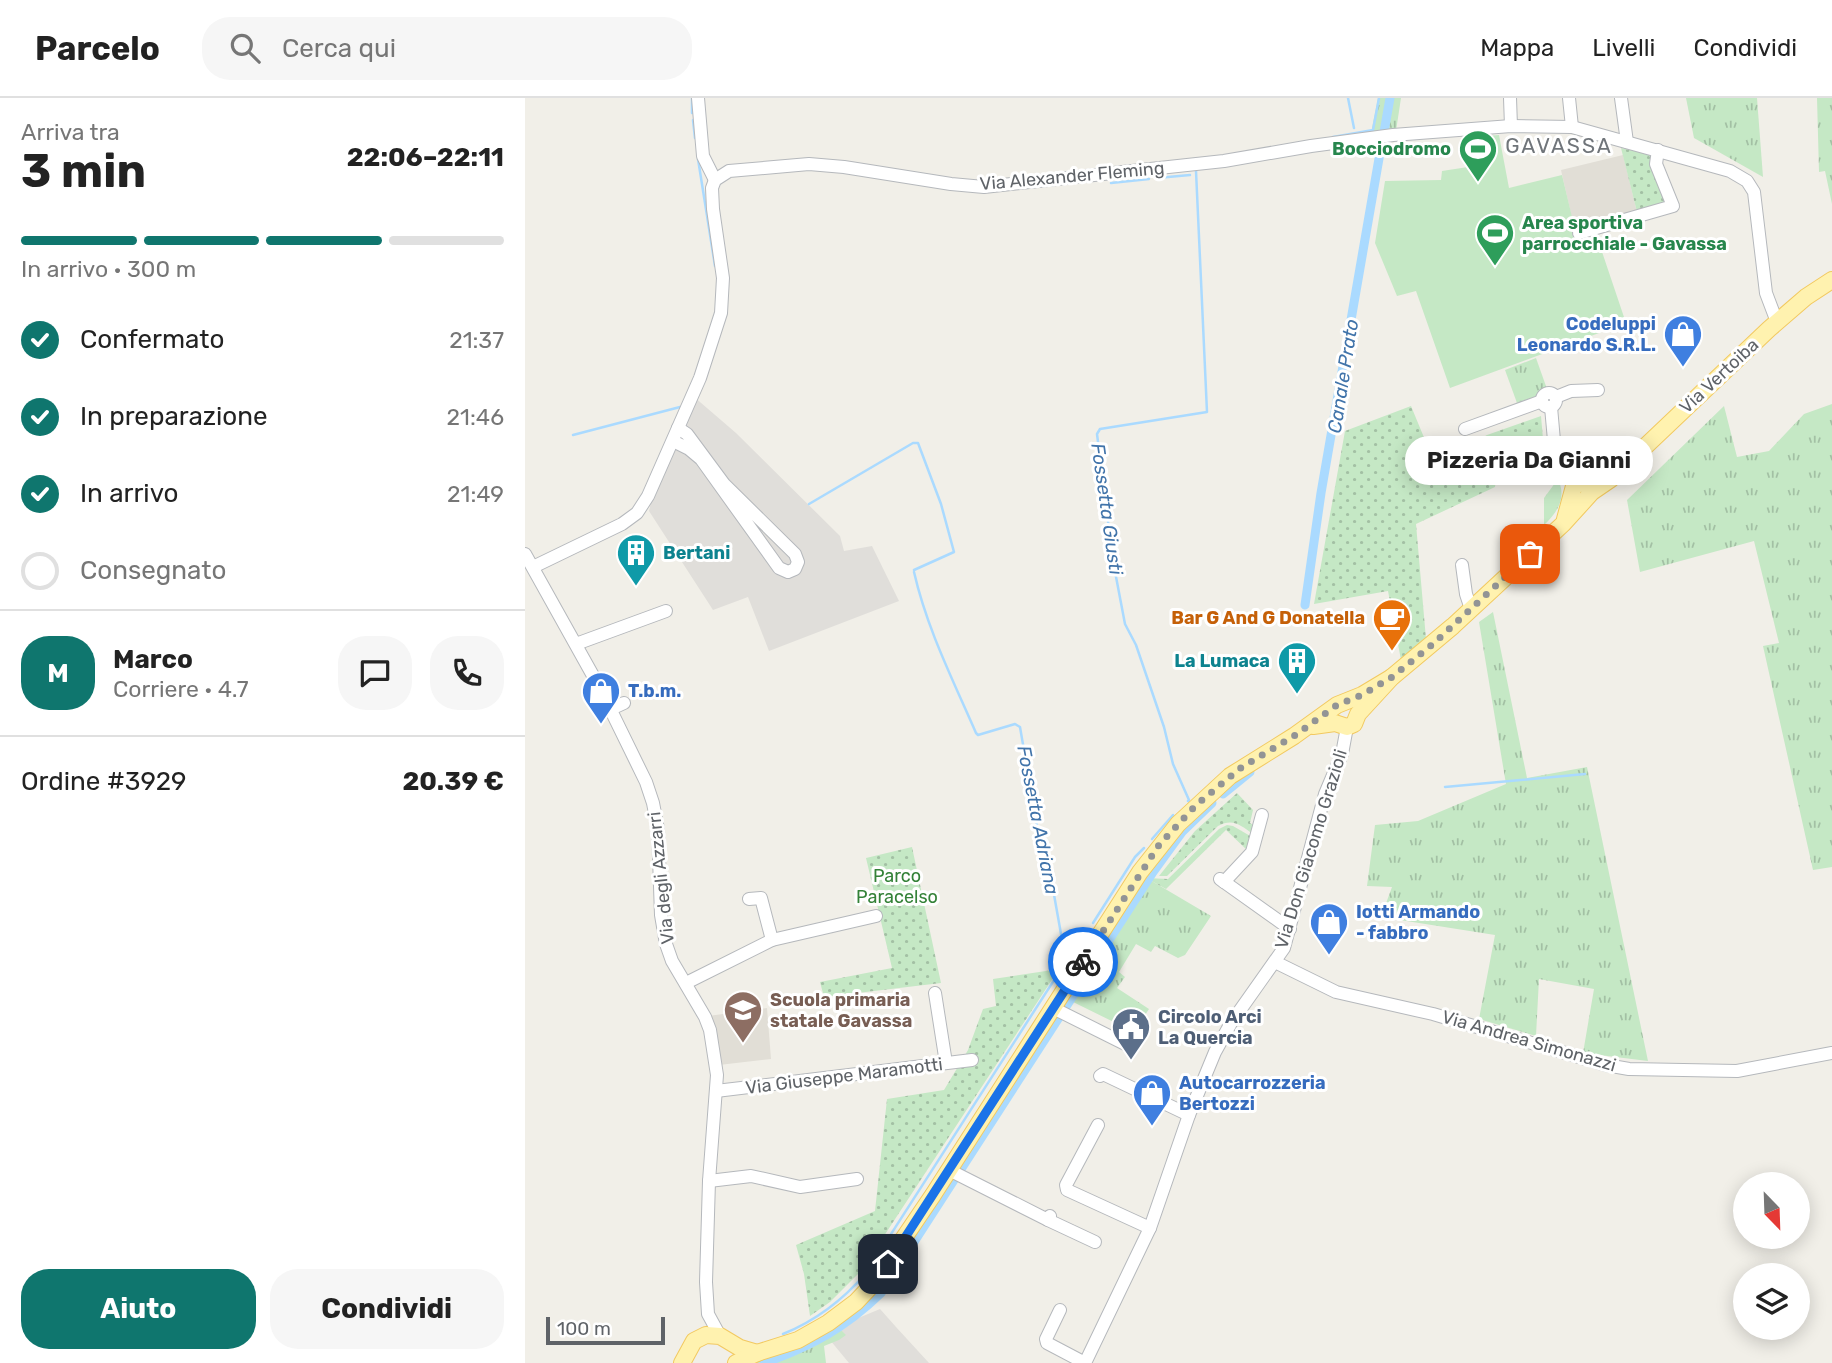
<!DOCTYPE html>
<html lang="it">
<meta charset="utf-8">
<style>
body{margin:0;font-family:Rubik,sans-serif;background:#f6f6f6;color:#222;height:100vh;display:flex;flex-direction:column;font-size:26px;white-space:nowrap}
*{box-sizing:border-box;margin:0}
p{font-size:23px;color:#767676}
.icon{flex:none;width:38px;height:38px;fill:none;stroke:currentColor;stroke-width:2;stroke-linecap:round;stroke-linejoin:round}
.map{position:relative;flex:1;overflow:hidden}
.drawer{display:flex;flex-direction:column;background:#fff;width:525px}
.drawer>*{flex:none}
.needle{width:46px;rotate:157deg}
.tools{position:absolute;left:1208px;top:1074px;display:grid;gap:14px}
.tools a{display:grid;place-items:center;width:77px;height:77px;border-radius:50%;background:#fff;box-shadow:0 4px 18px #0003;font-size:35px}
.scale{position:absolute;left:21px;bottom:18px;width:119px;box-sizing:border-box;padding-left:7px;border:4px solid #5f6368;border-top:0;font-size:19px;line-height:24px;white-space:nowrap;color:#5f6368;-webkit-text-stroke:5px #fff;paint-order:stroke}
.pin{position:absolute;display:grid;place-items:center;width:60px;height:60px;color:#fff;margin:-30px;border-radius:14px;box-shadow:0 4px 10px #0006}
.courier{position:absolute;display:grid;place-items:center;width:70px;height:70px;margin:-35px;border:5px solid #1a73e8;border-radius:50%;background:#fff;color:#222;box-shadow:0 2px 9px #0007}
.bubble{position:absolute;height:49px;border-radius:24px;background:#fff;box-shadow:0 4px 18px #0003;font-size:23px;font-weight:700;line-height:49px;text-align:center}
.head em{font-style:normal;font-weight:700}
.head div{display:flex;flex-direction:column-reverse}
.head{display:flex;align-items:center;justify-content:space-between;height:119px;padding:0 21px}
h1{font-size:46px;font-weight:700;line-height:52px}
.bar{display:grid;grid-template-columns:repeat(4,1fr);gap:10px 7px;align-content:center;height:84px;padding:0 21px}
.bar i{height:9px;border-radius:5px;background:#e0e0e0}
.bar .on{background:#0f766e}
.bar p{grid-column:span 4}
.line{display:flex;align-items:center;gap:18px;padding:0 21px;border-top:2px solid #e0e0e0}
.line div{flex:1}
.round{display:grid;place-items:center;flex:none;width:74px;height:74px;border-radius:28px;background:#f6f6f6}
ol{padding:0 21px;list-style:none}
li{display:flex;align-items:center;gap:21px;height:77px}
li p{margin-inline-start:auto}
li .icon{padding:7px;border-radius:50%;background:#0f766e;color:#fff;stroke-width:4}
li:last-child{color:#767676}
li i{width:38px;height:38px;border:4px solid #e0e0e0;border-radius:50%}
.action{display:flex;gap:14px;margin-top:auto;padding:14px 21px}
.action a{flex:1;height:80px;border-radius:28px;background:#0f766e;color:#fff;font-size:28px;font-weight:700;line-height:80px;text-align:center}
.action a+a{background:#f6f6f6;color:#222}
header{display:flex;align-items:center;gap:42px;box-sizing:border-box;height:98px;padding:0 35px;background:#fff;border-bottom:2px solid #e0e0e0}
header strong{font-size:33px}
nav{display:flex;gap:38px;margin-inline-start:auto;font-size:24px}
.search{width:490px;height:63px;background:#f6f6f6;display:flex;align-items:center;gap:18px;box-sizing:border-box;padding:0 24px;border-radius:28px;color:#767676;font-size:26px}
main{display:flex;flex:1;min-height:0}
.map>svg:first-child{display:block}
.industrial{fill:#e0deda}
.education{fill:#e1ded6}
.grass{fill:url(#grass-tufts)}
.park{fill:url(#park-dots)}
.pitch{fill:#c5e8c5}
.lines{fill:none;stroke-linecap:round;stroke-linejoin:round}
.stream{stroke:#aadaff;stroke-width:2.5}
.canal{stroke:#aadaff;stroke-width:9}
.minor-casing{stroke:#b5b8bc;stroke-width:14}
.major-casing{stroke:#f2c960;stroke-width:18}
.minor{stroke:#fff;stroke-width:12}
.major{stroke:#fff2af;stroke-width:16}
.done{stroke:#929495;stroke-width:7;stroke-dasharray:0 12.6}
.route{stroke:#1a73e8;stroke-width:9}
.labels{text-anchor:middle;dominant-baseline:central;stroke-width:6;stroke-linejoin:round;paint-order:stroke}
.leisure-label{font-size:18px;font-weight:bold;fill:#27864d;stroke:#fff;text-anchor:end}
.street-label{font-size:18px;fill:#5f6368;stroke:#fff}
.shop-label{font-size:18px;font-weight:bold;fill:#366cbe;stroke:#fff;text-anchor:start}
.culture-label{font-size:18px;font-weight:bold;fill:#0d838f;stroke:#fff;text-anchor:start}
.food-label{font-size:18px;font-weight:bold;fill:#c56008;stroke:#fff;text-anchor:end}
.park-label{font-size:18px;fill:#348238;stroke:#fff}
.education-label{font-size:18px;font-weight:bold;fill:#785e54;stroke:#fff;text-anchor:start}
.service-label{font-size:18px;font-weight:bold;fill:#4e5e75;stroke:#fff;text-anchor:start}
.water-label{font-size:19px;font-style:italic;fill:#4174aa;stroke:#fff}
.quarter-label{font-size:21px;letter-spacing:2px;fill:#70757a;stroke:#fff}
</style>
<header>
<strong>Parcelo</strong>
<div class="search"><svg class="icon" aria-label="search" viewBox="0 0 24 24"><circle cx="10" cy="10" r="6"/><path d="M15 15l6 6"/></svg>Cerca qui</div>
<nav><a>Mappa</a><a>Livelli</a><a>Condividi</a></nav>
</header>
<main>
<section class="drawer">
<div class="head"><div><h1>3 min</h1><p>Arriva tra</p></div><em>22:06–22:11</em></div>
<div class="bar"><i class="on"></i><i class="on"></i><i class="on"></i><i></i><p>In arrivo · 300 m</p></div>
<ol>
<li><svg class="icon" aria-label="check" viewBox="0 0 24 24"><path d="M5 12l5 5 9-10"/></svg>Confermato<p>21:37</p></li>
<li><svg class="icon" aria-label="check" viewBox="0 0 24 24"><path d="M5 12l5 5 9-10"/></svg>In preparazione<p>21:46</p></li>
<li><svg class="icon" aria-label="check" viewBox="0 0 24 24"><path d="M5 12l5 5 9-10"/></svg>In arrivo<p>21:49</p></li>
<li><i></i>Consegnato</li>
</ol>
<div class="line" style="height:126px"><b class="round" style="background:#0f766e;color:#fff">M</b><div><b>Marco</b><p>Corriere · 4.7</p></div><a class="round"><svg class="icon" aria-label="chat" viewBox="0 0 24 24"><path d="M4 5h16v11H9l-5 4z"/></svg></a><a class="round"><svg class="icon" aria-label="phone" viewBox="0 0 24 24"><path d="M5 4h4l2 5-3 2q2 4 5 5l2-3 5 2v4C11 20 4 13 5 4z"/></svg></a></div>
<div class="line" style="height:91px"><div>Ordine #3929</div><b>20.39 €</b></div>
<div class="action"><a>Aiuto</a><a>Condividi</a></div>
</section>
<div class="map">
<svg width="1307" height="1265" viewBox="0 0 1307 1265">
<defs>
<pattern id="grass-tufts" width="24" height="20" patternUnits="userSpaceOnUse" patternTransform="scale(1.75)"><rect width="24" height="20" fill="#c5e8c5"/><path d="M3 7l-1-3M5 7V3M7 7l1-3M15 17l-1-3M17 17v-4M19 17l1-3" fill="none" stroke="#a3c0a4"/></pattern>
<pattern id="park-dots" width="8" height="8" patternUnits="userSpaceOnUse" patternTransform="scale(1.75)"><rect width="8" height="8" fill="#c5e8c5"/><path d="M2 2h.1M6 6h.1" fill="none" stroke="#a3c0a4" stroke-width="1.8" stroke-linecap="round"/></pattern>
</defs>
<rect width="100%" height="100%" fill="#f1efe8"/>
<g class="industrial">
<path d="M168,298L211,335L315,438L319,453L347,448L374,503L244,553L223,499L188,512L124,413L138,354Z"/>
<path d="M355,1211L371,1229L404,1265H324L305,1242L331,1221Z"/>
</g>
<g class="education">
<path d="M1098,57L1112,114L1049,129L1036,72Z"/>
<path d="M242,910L246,961L194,967L183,918Z"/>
</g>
<g class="grass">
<path d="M853,0H876L871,33L846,35Z"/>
<path d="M1161,0H1232L1238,79L1169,40Z"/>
<path d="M1292,0H1307V175V106L1300,73L1294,74Z"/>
<path d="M1011,260L1022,291L1015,297L992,305L980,272Z"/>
<path d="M1307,306V769L1288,772L1238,548L1254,545L1229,443L1115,474L1102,402L1199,308L1212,359L1244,353L1279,316Z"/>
<path d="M1077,346L1079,375C1070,378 1065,377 1056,375C1039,373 1035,366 1035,349Z"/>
<path d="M1031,378C1043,397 1034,413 1019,427V400L1030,385L1027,381Z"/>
<path d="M968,514L1002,680L1062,669L1123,963L1058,955L1069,891L1014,881L1011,938L954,921L970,837L856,819L867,789L842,788L850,727L893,723L981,686L954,524Z"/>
<path d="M625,782L686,818L660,857L653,860L630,848L626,854L611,846L594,874L600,879L592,890L624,911L609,934L546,903Z"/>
<path d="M315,1231L321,1237L314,1242L299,1248L301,1265H227L289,1239Z"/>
</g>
<g class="park">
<path d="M1096,50L1124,56L1140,104L1112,114Z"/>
<path d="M886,308L905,354L939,341L943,347L962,337L1016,318L1018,341H1012L971,381L970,389L891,426L901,541L876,562L863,493L789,506L820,333Z"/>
<path d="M712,695L728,712L725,725L730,728L728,736C715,727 708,720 693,728L642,778H634L670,733Z"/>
<path d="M702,727L708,728L727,739L722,752L701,732L641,791L621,780L643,781L694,731Z"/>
<path d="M387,749L416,885L299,899L295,884L367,870L341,760Z"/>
<path d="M534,871L336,1173L305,1204L285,1218L279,1176L271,1147L350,1113L362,1001L419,992L443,952L458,911L471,908L468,881Z"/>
</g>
<path class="pitch" d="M974,37L984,90L1037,77L1053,144L1072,139L1101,225L925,290L891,193L872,198L850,145L860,83L916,82L917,73L943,69L944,39Z"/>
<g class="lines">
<g class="stream">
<path d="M823,0L829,30"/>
<path d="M167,15V0"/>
<path d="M168,22L170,40"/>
<path d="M808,39L848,32L854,0"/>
<path d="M173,61L190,168"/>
<path d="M632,80L665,77"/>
<path d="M586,85L624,81"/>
<path d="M48,337L155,309"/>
<path d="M284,406L388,345H393L416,406L429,454L389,472"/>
<path d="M389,474C402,531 428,582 451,635L453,637L490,626L495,629L512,728L528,791L541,864"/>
<path d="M920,689L1060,676"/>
<path d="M663,703L664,702L648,666L639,629L611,547L600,526L584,442L583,421L572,336L575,331L682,314L671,73"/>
<path d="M627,741L648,717"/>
<path d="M568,825L610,759L619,750"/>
<path d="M535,873L545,859"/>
<path d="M258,1236C290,1223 318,1202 341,1175L531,879"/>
</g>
<g class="canal">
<path d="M859,34L865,0"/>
<path d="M780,507L796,395L856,49"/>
<path d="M698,696L725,674"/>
<path d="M239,1265C286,1248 320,1230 356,1195L628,774L657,734L687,705"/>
</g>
<g class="minor-casing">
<g id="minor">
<path d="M173,0L178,58L190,82"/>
<path d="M985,0L986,28"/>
<path d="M1044,0L1047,29"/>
<path d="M1096,0L1102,44"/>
<path d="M1054,135L1148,108L1131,66L1133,52"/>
<circle cx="1024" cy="302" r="7"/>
<path d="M1031,299L1046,293L1073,292"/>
<path d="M1026,309L1031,365L1043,379"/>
<path d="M940,331L1017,303"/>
<path d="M148,343L164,351L176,361L254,470L263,474L270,471L273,464L270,456L199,386L162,336L153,330"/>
<path d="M0,456L76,592L121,684L128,705L133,731L136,817L141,846L147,863L180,919L185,932L192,977L184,1083L181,1184L183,1216L195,1238"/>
<path d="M937,467L941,496L946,511"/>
<path d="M8,469L97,426L112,415L123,398L175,280L196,215L198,180L188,111L187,90L190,82L204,73L284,66L319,69L426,86L459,89L699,63L786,48L868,37L986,28L1047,29L1205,73L1222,83L1229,94L1241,195L1252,224"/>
<path d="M51,546L141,513"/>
<path d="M86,611L99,605"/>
<path d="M695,781L765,831"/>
<path d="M699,784L727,754L737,717"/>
<path d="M224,801L236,800L247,842"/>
<path d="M750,864L811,894L908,916L1081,967L1104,971L1212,973L1307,955"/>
<path d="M161,885L247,842L351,818"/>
<path d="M410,895L421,965"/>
<path d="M528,910L604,948"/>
<path d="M575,978L578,976L664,1017"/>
<path d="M191,993L447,962"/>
<path d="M573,1027L541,1087L542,1092L625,1130"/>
<path d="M424,1072L523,1122L525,1118"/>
<path d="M184,1083L226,1078L275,1089L332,1081"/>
<path d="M523,1122L570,1144"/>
<path d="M535,1212L521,1241L522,1245L560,1265"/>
<path d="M560,1265L625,1130L664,1017L690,954L706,925L759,850L800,696L817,656L822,629"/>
</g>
</g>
<g class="major-casing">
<g id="major">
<path d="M1040,421L1049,388L1054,386L1080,384"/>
<path d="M788,628L810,625L822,629L829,626L833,616L867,579L928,528L1038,426L1067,394L1086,381L1244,231L1281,199L1307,182"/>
<path d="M157,1265L169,1243L181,1237L195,1238L215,1250L232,1255"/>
<path d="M211,1265L232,1255L273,1242L303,1225L331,1204L347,1187L408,1097L615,774L653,726L705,678L769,638L812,607L837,597L867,579"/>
</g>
</g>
<use href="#minor" class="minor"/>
<use href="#major" class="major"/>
</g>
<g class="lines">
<path class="done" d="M558,864L634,747L671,707L717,669L769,638L812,607L837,597L867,579L908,546L1005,456"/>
<path class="route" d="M363,1166L558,864"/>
</g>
<defs>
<g id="stadium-pin" transform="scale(2.0125)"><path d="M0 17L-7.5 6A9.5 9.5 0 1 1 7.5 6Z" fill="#2e9e5b" stroke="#fff"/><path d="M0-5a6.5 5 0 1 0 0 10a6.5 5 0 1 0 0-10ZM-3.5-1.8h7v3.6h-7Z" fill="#fff"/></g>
<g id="shop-pin" transform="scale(2.0125)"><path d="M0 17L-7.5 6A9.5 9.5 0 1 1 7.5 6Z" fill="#3f7fe0" stroke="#fff"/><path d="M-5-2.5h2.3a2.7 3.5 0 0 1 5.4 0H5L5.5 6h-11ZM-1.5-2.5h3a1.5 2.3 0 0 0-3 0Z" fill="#fff"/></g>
<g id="building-pin" transform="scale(2.0125)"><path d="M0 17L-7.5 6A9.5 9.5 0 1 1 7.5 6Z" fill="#0f9aa8" stroke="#fff"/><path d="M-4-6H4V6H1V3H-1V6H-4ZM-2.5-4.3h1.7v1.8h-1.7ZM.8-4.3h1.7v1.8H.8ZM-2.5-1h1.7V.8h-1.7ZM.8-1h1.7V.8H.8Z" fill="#fff"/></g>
<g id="cafe-pin" transform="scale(2.0125)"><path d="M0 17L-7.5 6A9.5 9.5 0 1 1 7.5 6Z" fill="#e8710a" stroke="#fff"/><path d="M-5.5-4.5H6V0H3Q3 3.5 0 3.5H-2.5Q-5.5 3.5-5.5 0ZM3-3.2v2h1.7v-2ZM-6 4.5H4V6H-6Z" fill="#fff"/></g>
<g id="school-pin" transform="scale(2.0125)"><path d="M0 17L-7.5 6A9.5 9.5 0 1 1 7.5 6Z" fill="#8d6e63" stroke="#fff"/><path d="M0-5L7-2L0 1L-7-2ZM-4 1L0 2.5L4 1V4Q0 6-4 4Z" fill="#fff"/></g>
<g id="civic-pin" transform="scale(2.0125)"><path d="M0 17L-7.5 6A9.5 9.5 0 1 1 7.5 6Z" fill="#5c6f8a" stroke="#fff"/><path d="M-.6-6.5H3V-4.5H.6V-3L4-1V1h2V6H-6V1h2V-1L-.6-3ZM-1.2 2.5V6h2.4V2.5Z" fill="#fff"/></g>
</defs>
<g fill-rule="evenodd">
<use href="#stadium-pin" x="953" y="51"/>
<use href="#stadium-pin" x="970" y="135"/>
<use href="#shop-pin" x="1158" y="236"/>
<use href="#building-pin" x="111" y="455"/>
<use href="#cafe-pin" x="867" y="520"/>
<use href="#building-pin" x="772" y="563"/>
<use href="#shop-pin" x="76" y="593"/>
<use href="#shop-pin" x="804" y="824"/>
<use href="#school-pin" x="218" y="912"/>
<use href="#civic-pin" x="606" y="929"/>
<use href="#shop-pin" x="627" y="995"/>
</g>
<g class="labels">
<g class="leisure-label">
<text x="926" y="51">Bocciodromo</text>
<text x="997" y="125" text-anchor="start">Area sportiva<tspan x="997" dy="21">parrocchiale - Gavassa</tspan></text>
</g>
<g class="street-label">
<text transform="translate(547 78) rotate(-5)">Via Alexander Fleming</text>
<text transform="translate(1194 278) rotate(-43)">Via Vertoiba</text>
<text transform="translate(786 751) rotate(-73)">Via Don Giacomo Grazioli</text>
<text transform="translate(136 780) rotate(-96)">Via degli Azzarri</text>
<text transform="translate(1004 943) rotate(16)">Via Andrea Simonazzi</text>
<text transform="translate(319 978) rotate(-7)">Via Giuseppe Maramotti</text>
</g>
<g class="shop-label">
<text x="1131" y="226" text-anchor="end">Codeluppi<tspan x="1131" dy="21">Leonardo S.R.L.</tspan></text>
<text x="103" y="593">T.b.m.</text>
<text x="831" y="814">Iotti Armando<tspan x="831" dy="21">- fabbro</tspan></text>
<text x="654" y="985">Autocarrozzeria<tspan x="654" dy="21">Bertozzi</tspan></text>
</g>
<g class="culture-label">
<text x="138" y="455">Bertani</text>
<text x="745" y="563" text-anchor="end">La Lumaca</text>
</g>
<g class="food-label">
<text x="840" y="520">Bar G And G Donatella</text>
</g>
<g class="park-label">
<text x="372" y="778">Parco<tspan x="372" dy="21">Paracelso</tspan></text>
</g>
<g class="education-label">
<text x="245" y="902">Scuola primaria<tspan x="245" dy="21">statale Gavassa</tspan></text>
</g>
<g class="service-label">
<text x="633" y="919">Circolo Arci<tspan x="633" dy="21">La Quercia</tspan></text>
</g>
<g class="water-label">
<text transform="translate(818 278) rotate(-81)">Canale Prato</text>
<text transform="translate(582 411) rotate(82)">Fossetta Giusti</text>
<text transform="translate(513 722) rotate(79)">Fossetta Adriana</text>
</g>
<g class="quarter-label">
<text x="1034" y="47">GAVASSA</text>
</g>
</g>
</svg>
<div class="tools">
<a><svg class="needle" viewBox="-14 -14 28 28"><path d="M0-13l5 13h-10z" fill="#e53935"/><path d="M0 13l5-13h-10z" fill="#767676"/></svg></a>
<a><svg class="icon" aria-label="layers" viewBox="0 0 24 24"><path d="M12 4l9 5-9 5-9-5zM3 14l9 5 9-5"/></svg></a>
</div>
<div class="scale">100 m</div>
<div class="pin" style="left:1005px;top:456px;background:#ea580c"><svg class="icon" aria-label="bag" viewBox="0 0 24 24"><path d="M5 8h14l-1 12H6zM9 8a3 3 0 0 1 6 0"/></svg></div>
<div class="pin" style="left:363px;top:1166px;background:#1f2937"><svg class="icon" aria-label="home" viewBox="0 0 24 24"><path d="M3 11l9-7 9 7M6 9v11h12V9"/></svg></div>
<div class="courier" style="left:558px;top:864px"><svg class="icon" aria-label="bike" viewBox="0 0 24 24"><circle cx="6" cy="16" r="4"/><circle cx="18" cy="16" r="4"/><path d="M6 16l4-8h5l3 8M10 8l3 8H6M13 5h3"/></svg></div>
<div class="bubble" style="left:880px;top:338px;width:248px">Pizzeria Da Gianni</div>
</div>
</main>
